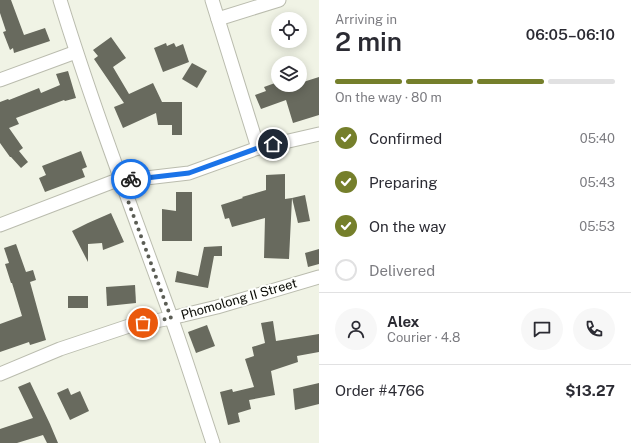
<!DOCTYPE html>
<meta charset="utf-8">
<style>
body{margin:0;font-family:"Public Sans",sans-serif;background:#f7f7f7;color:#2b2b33;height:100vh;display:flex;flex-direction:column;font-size:15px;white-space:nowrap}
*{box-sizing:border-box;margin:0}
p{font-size:13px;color:#7c7c81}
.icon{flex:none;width:22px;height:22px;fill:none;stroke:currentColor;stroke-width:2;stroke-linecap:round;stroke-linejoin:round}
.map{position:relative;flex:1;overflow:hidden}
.sheet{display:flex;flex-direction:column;background:#fff;width:312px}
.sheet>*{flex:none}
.buttons{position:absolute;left:271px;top:12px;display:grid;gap:8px}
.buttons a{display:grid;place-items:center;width:36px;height:36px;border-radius:50%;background:#fff;box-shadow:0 2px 10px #0003;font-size:20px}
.pin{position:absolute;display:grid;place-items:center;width:34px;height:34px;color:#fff;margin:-17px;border:2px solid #fff;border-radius:50%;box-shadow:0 1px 4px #0007}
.courier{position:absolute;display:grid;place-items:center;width:40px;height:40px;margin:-20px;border:3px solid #1a73e8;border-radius:50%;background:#fff;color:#222;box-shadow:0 1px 5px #0007}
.headline em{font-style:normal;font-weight:600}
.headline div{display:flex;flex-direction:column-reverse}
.headline{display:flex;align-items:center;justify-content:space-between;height:68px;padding:0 16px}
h1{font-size:26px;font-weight:600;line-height:30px}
.bar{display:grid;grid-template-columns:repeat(4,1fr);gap:6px 4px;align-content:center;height:48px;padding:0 16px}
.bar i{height:5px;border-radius:3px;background:#e1e1e2}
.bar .active{background:#757f2b}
.bar p{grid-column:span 4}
.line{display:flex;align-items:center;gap:10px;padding:0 16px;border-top:1px solid #e1e1e2}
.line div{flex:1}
.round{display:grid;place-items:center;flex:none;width:42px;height:42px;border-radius:21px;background:#f7f7f7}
ol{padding:0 16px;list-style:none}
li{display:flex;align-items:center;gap:12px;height:44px}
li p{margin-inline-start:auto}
li .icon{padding:4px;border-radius:50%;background:#757f2b;color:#fff;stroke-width:4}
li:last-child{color:#7c7c81}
li i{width:22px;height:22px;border:2px solid #e1e1e2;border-radius:50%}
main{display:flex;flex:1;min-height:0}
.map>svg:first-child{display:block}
.building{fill:#686a5e}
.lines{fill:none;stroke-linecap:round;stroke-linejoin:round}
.street-casing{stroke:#babcae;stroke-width:15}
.street{stroke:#fff;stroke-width:13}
.done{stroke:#5b5d55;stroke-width:4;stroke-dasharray:0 7.2}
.route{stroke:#1a73e8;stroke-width:5}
.labels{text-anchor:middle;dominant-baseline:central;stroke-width:4;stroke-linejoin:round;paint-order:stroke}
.street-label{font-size:13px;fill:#0b0c07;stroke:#fefffc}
</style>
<main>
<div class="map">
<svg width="319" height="443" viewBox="0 0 319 443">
<rect width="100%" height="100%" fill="#f0f3e5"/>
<g class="building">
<path d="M0,0H11L24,35L45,28L50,41L14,53L13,48L10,50L3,32L6,31L0,13Z"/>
<path d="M111,37L126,58L113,67L129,94L153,83L162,102H182V135H172V125H158L156,113L123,128L114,107L124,103L94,59L98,56L93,50Z"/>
<path d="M166,43L167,46L174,43L176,47L183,44L189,62L163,72L154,48Z"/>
<path d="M192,63L207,71L197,88L182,79Z"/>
<path d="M68,71L76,98L65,101L64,100L16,118L19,124L9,128L23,148L19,151L28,162L21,168L11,157H10L0,143V102L8,99L9,100L39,88L41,93L60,85L56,74Z"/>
<path d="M319,77V115L293,123L286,100L261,109L255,95L266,91L264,87L275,83V85H300V83Z"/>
<path d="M81,151L87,167L82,169L85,177L45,192L39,178L46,175L42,166Z"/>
<path d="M285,174V199L292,198L289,259L264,258L265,218L232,227L229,218L225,219L221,205L243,198L242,197L266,190V175Z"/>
<path d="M176,192H192V241H162V209L176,211Z"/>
<path d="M305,195L310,221L298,223L292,198Z"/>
<path d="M111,213L124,242L103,250L102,243L88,244V262L72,231L88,223Z"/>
<path d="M16,244L26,272L33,270L36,280L30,282L46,340L30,345L29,342L0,352V324L22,316L12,283H11L5,264L9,263L4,248Z"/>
<path d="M222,246V256H214L208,288L175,282L177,271L198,276L204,247Z"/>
<path d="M319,249V264L308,267L305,253Z"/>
<path d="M135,285L136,303L107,306L106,287Z"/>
<rect x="68" y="296" width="20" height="12"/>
<path d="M273,321L276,341L319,334V352L297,356L298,362L271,371L275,395L249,400L251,409L238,413L240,422L228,425L220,392L232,389L233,392L254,387L245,359L254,356L252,347L265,343L261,323Z"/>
<path d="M207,325L215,346L196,353L188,332Z"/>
<path d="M30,382L50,424L58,443H47L43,435L17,443H0V429L33,418L18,387Z"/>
<path d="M319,383V404L295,410L293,389Z"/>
<path d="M68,388L71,395L80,391L89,411L70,420L57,393Z"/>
</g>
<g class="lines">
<g class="street-casing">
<g id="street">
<path d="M60,0C93,107 133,212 171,317C186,359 199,401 213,443"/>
<path d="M212,0L258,148"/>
<path d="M218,19L279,0"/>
<path d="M0,80L76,52"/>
<path d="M0,225L120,179L146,178L189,173L258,148L319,134"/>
<path d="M0,374L60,349L129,326L171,318L217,307L319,277"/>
</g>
</g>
<use href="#street" class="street"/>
</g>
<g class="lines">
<path class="done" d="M131,179H120L171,318L143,323"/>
<path class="route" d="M131,179L146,178L189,173L258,148L273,144"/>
</g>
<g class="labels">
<g class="street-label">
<text transform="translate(239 299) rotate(-16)">Phomolong II Street</text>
</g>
</g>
</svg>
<div class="buttons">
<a><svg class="icon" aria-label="locate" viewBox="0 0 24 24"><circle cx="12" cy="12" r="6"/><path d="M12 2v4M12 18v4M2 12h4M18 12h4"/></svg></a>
<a><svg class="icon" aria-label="layers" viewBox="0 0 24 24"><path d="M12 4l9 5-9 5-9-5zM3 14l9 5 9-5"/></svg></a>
</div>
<div class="pin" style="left:143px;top:323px;background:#ea580c"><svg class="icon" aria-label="bag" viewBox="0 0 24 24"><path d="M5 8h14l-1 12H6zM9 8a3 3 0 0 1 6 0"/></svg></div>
<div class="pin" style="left:273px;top:144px;background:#1f2937"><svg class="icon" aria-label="home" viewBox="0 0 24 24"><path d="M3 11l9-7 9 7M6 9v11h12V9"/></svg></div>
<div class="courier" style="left:131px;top:179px"><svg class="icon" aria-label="bike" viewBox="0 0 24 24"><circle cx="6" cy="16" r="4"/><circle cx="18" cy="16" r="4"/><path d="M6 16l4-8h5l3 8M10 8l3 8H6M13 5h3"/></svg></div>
</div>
<section class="sheet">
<div class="headline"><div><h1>2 min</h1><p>Arriving in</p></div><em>06:05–06:10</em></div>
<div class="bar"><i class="active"></i><i class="active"></i><i class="active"></i><i></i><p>On the way · 80 m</p></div>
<ol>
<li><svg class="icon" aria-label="check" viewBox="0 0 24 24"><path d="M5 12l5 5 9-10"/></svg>Confirmed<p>05:40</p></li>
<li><svg class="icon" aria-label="check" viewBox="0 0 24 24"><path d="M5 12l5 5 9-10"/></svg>Preparing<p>05:43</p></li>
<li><svg class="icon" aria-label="check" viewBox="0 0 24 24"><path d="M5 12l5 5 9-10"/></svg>On the way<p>05:53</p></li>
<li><i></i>Delivered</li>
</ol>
<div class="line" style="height:72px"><a class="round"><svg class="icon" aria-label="person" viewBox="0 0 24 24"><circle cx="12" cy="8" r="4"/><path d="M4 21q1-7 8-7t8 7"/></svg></a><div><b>Alex</b><p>Courier · 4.8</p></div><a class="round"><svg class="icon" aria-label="chat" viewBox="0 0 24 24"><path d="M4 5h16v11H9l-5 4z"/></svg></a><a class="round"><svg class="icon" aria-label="phone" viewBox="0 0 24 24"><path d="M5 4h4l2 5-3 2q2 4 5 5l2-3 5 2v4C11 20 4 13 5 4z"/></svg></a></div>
<div class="line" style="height:52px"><div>Order #4766</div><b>$13.27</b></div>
</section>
</main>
